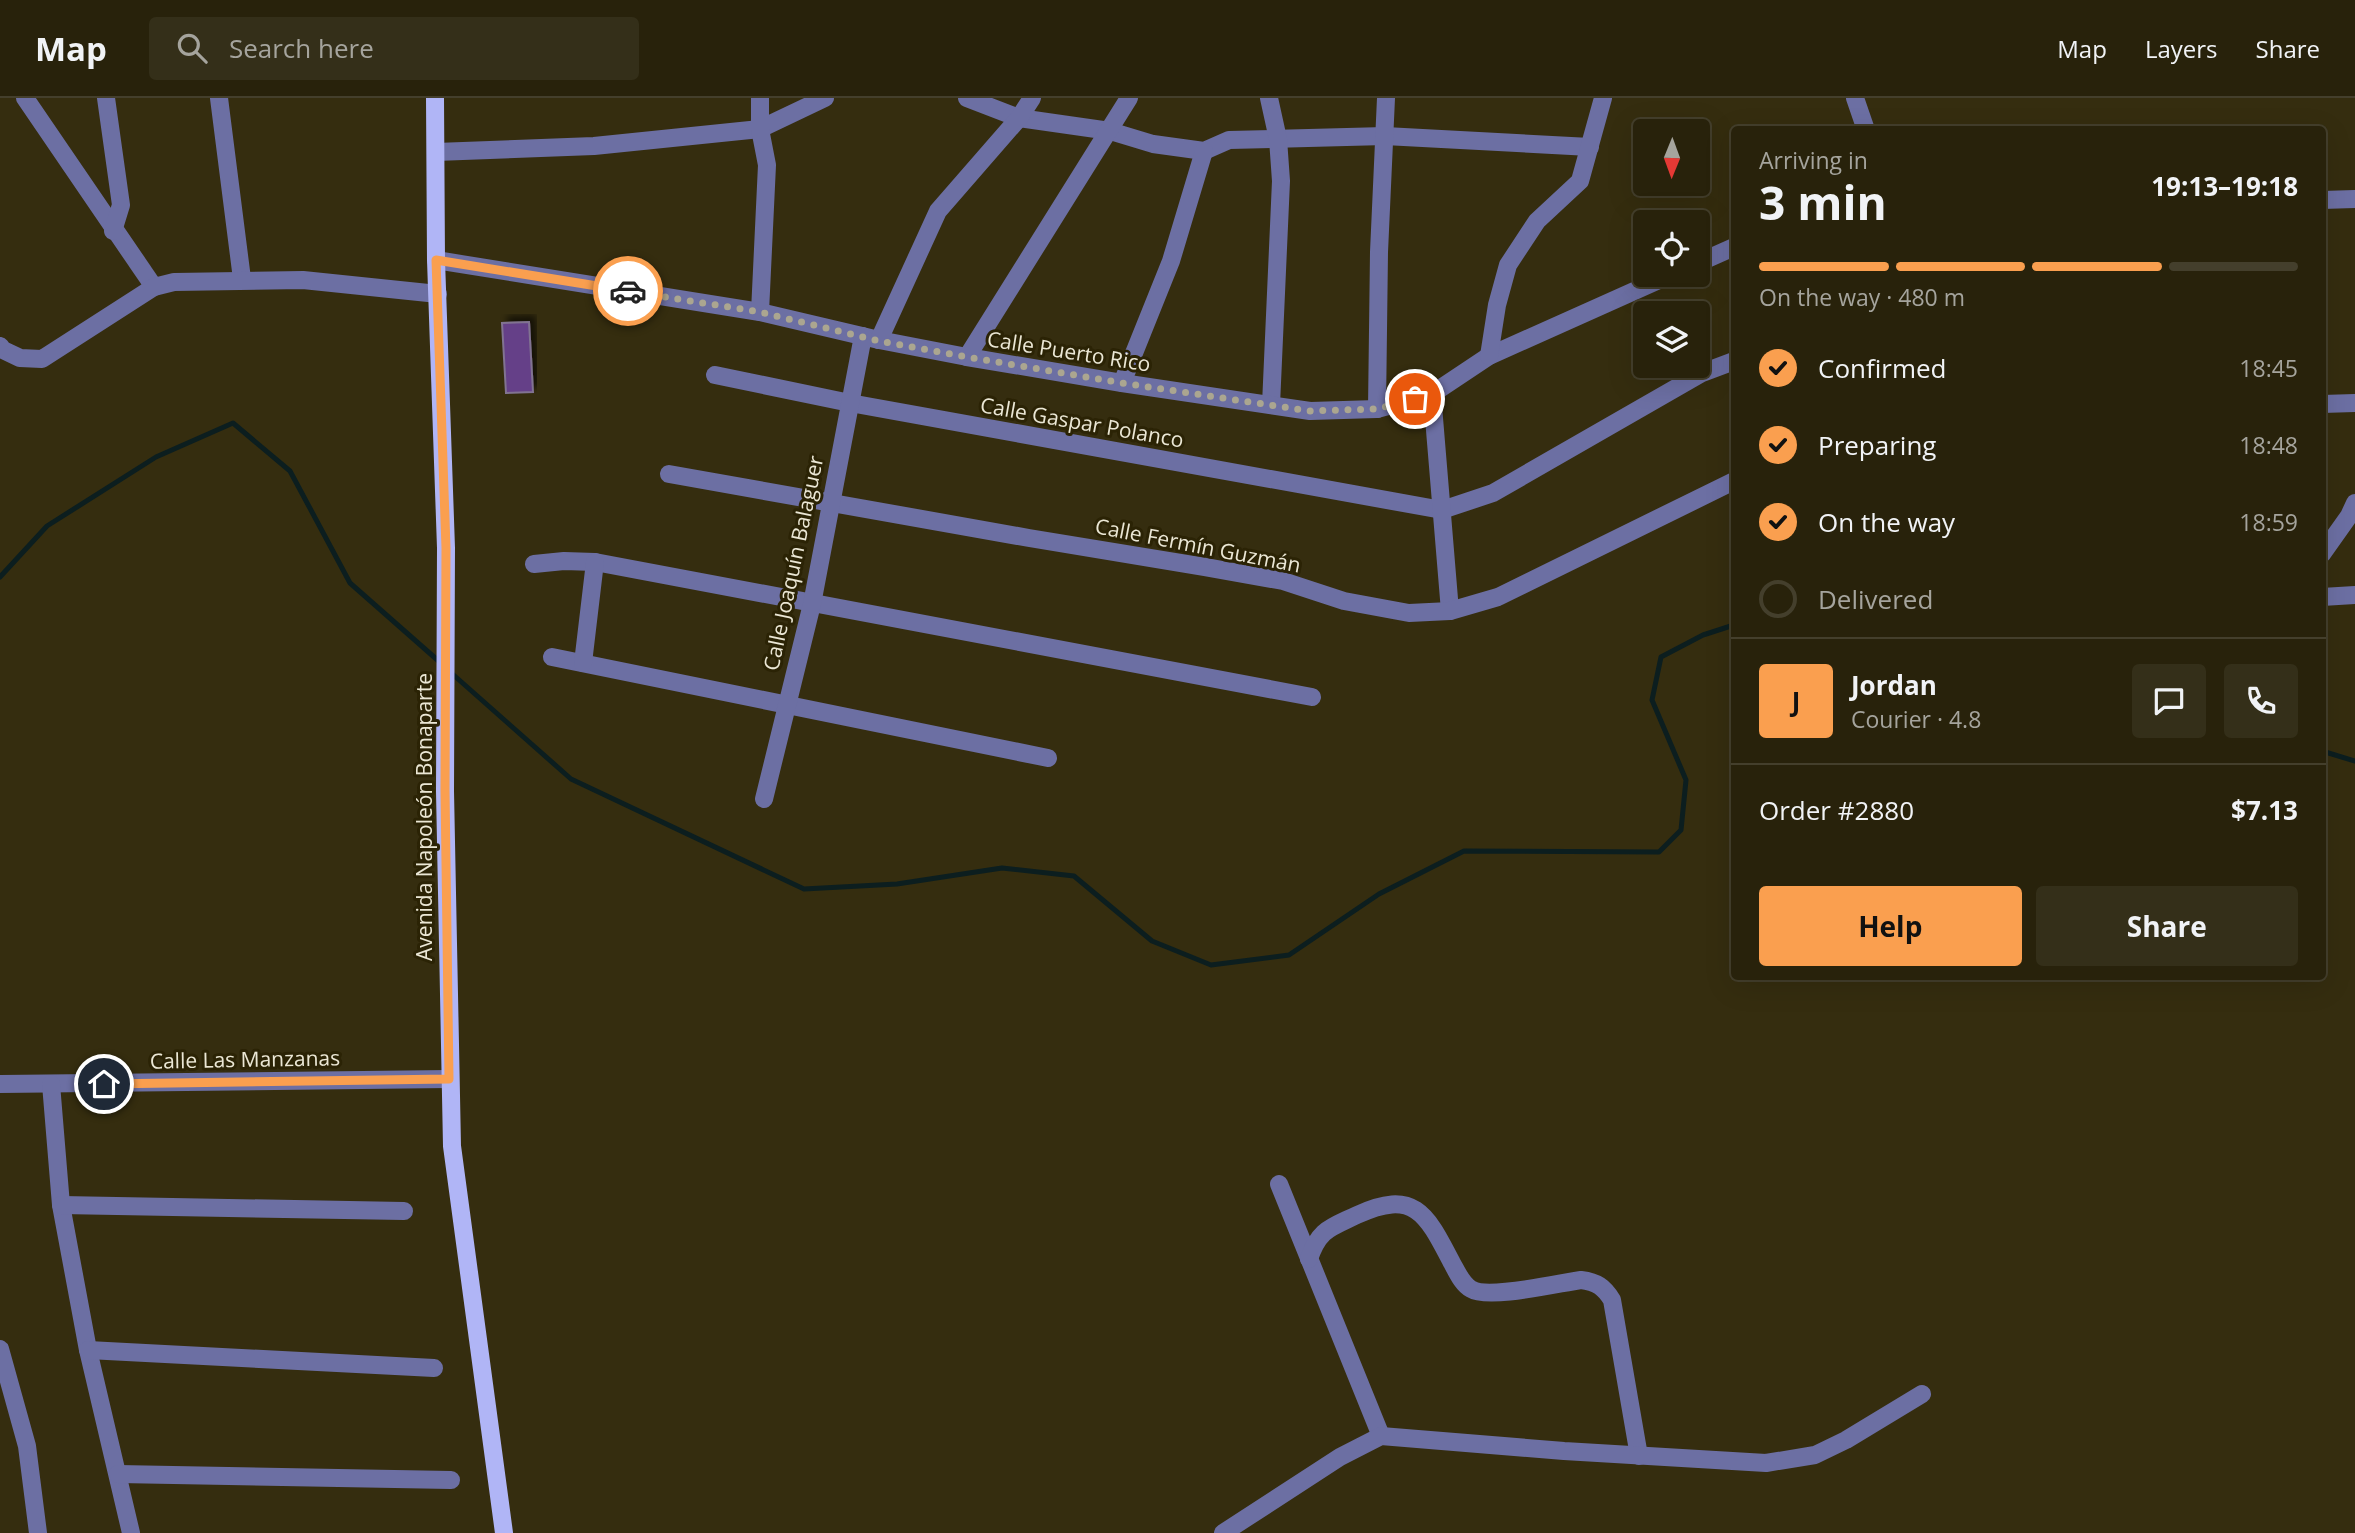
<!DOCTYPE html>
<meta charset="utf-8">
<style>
body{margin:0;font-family:"Open Sans",sans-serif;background:#342f19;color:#f1f3f6;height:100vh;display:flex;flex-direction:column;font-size:26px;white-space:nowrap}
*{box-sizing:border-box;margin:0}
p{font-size:23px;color:#a5a49d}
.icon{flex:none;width:38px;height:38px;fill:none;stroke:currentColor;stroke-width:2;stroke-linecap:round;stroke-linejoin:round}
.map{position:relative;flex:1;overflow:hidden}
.sheet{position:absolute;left:1731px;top:28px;width:595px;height:854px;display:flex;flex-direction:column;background:#28220b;border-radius:7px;box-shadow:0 7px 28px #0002,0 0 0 2px #443f2c}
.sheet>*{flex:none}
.needle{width:46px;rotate:181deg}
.controls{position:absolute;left:1633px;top:21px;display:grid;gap:14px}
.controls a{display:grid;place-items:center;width:77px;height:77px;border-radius:7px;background:#28220b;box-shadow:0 7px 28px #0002,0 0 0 2px #443f2c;font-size:35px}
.pin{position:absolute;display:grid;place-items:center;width:60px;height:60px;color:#fff;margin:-30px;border:4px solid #fff;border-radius:50%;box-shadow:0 2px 7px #0007}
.courier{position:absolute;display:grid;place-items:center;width:70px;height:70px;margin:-35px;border:5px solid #fa9f4f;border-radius:50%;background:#fff;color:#222;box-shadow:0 2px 9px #0007}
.headline em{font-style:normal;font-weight:700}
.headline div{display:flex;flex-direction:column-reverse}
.headline{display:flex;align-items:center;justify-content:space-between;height:119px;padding:0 28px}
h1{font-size:46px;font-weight:700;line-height:52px}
.bar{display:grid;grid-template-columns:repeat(4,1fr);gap:10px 7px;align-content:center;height:84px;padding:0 28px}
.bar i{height:9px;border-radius:5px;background:#443f2c}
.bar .selected{background:#fa9f4f}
.bar p{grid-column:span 4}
.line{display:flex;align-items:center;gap:18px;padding:0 28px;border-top:2px solid #443f2c}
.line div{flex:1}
.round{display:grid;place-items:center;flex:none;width:74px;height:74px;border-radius:7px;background:#342f19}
ol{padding:0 28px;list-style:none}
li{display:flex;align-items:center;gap:21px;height:77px}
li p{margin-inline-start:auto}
li .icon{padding:7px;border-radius:50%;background:#fa9f4f;color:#111;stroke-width:4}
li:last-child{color:#a5a49d}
li i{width:38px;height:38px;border:4px solid #443f2c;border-radius:50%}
.primary-button{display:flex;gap:14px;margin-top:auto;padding:14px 28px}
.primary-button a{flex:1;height:80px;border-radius:7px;background:#fa9f4f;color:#111;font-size:28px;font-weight:700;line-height:80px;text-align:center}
.primary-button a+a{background:#342f19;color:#f1f3f6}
header{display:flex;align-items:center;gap:42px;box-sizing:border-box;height:98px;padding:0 35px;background:#28220b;border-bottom:2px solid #443f2c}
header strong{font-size:33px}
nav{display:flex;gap:38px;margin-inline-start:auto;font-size:24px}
.search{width:490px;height:63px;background:#342f19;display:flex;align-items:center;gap:18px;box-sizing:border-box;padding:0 24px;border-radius:7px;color:#a5a49d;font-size:26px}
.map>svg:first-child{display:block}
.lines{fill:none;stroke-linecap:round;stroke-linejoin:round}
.stream{stroke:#0c1e1f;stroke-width:5}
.building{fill:#654088;stroke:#817391;stroke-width:2;filter:url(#shadow)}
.minor{stroke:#6c6fa3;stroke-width:18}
.major{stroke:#b0b5f6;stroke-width:18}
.done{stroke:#aba690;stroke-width:7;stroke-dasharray:0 12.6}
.route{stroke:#fa9f4f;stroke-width:9}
.labels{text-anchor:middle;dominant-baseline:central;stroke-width:6;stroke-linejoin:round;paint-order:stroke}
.street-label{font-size:21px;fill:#ebe7d5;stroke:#2b2305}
</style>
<header>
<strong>Map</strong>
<div class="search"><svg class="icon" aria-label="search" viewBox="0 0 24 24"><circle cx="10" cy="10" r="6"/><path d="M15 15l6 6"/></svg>Search here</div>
<nav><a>Map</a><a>Layers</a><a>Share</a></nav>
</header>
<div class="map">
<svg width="2355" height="1435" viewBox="0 0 2355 1435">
<defs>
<filter id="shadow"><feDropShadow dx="6" dy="-6" stdDeviation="3.5" flood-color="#0009"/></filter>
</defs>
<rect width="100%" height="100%" fill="#352d0f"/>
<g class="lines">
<g class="stream">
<path d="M0,479L47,428L156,359L233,325L290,373L350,485L442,566"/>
<path d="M449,573L571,681L804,791L897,786L1002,770L1074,778L1152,843L1211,867L1289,857L1379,796L1464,753L1659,754L1681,732L1686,682L1652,602L1661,559L1703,537L1734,527"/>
<path d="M2322,653L2355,663"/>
</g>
</g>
<path class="building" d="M529,224L533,294L506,295L502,225Z"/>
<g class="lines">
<g class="minor">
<path d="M25,0L154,189"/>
<path d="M106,0L121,107L113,133"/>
<path d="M219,0L242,181"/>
<path d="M967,0L1019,20L1110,33L1153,46L1204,53L1229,42L1385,38L1590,49"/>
<path d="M1269,0L1278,41L1281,83L1271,307"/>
<path d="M1855,0L1866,32"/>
<path d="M436,54L594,48L760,31L825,0"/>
<path d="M2322,102L2355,101"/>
<path d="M436,162L760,214L879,242L967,259L1122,285L1310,313L1377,311L1432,296L1489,258L1670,177"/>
<path d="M1698,165L1734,149"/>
<path d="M760,214L767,67L760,31V0"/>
<path d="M879,242L938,113L1019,20L1032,0"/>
<path d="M0,248L3,252L20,260L42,261L154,189L174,184L303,182L438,196"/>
<path d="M1489,258L1497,207L1508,167L1537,123L1580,83L1603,0"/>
<path d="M967,259L1129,0"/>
<path d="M715,277L850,305L1442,412L1493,395L1702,275L1734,263"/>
<path d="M1122,285L1171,163L1204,53"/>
<path d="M1432,296L1450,513"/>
<path d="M2322,306L2355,305"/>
<path d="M1377,311L1379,154L1386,0"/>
<path d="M669,376L1029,440L1205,469L1283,483L1344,503L1409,515L1450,513L1498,499L1734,383"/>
<path d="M2322,456L2349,418L2355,405"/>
<path d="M534,466L564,463L595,464L1312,599"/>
<path d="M2322,499L2355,497"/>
<path d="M552,559L1048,660"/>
<path d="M583,565L595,464"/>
<path d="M764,701L812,506L863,238"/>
<path d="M0,986L449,981"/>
<path d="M51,986L61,1107L88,1252L131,1435"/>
<path d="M1279,1086L1381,1338"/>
<path d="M61,1107L404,1113"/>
<path d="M1309,1161C1319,1131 1330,1130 1357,1117C1415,1090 1427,1117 1452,1165C1457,1174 1462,1186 1471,1191C1488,1202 1559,1185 1581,1182C1597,1184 1604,1189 1612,1202L1639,1358"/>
<path d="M0,1251L27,1348L38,1435"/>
<path d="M88,1252L434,1270"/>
<path d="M118,1376L451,1382"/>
<path d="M1223,1435L1340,1359L1381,1338L1564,1353L1766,1365L1815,1357L1846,1342L1922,1296"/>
</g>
<path class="major" d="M435,0L436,162L446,450L445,693L452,1048L504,1435"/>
</g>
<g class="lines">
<path class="done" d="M628,193L760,214L879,243L967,259L1122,285L1310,313L1377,311L1415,301"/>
<path class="route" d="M104,986L449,981L445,692L446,450L436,162L628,193"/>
</g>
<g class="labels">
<g class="street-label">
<text transform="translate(1069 253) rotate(9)">Calle Puerto Rico</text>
<text transform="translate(1082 324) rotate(10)">Calle Gaspar Polanco</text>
<text transform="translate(1198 447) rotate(11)">Calle Fermín Guzmán</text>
<text transform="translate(793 465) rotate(-78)">Calle Joaquín Balaguer</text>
<text transform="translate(424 719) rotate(-90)">Avenida Napoleón Bonaparte</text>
<text transform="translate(245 961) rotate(-1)">Calle Las Manzanas</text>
</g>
</g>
</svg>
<div class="controls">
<a><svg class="needle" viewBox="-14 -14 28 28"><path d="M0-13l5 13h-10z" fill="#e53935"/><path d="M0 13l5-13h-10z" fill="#a5a49d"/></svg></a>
<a><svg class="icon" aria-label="locate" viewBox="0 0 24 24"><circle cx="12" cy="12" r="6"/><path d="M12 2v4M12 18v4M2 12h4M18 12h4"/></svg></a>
<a><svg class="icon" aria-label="layers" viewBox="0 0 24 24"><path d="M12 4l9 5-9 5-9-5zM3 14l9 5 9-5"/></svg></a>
</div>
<div class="pin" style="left:1415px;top:301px;background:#ea580c"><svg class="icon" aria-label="bag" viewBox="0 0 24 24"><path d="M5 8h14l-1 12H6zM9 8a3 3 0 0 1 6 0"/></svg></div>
<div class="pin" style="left:104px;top:986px;background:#1f2937"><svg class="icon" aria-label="home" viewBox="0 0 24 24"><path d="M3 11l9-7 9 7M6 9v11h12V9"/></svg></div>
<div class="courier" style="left:628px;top:193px"><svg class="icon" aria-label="car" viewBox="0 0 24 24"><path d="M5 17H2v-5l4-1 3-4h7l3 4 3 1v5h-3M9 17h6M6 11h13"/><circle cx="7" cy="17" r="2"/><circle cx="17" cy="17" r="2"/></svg></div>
<section class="sheet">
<div class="headline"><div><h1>3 min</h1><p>Arriving in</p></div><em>19:13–19:18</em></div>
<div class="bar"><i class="selected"></i><i class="selected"></i><i class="selected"></i><i></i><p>On the way · 480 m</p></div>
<ol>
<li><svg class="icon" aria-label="check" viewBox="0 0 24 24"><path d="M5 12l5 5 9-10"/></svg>Confirmed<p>18:45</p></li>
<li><svg class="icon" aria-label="check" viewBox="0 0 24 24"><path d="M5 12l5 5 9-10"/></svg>Preparing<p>18:48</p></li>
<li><svg class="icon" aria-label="check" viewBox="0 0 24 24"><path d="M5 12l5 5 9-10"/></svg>On the way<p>18:59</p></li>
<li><i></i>Delivered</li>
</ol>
<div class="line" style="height:126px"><b class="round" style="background:#fa9f4f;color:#111">J</b><div><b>Jordan</b><p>Courier · 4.8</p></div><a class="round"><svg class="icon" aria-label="chat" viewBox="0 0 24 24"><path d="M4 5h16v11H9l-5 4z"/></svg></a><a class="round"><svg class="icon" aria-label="phone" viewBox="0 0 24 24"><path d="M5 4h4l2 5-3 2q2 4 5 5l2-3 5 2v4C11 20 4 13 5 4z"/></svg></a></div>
<div class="line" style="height:91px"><div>Order #2880</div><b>$7.13</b></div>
<div class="primary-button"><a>Help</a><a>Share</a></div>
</section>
</div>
